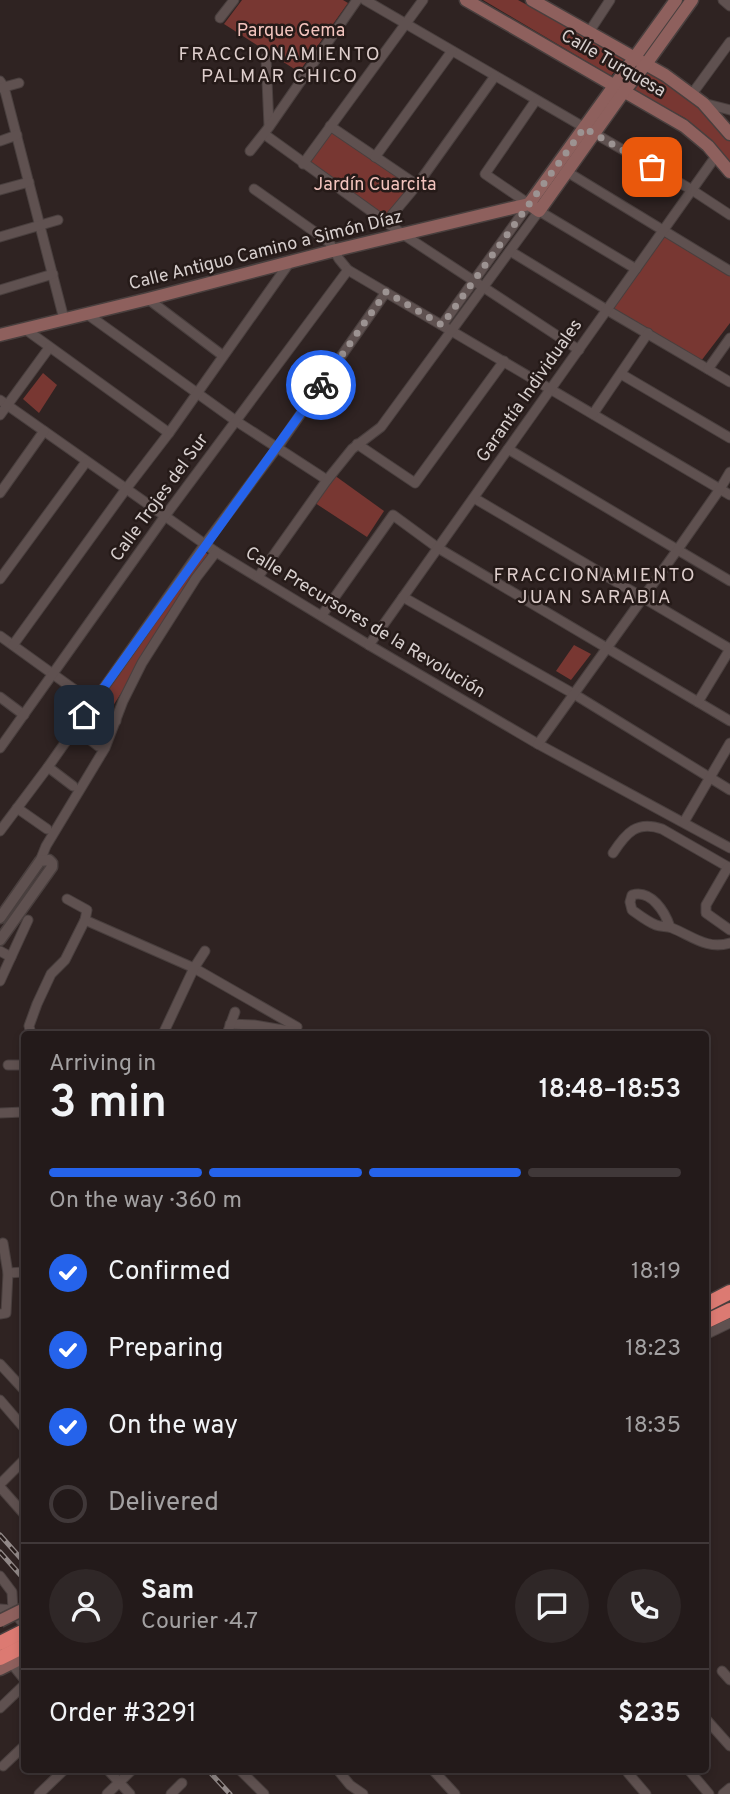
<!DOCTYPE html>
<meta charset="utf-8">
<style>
body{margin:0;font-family:Overpass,sans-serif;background:#2f2727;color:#f1f3f6;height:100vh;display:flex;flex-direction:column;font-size:26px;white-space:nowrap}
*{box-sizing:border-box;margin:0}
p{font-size:23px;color:#a3a1a2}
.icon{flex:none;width:38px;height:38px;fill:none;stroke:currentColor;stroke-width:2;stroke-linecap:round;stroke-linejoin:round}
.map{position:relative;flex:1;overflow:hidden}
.details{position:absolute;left:21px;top:1031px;width:688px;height:742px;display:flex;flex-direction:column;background:#231a1a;border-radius:7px;box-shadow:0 4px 10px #0003,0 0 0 2px #403839}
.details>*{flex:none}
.pin{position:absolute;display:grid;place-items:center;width:60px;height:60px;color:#fff;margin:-30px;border-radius:14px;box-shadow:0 4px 10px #0006}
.courier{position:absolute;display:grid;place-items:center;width:70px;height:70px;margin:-35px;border:5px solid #2563eb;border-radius:50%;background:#fff;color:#222;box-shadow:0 2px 9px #0007}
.head em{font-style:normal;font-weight:600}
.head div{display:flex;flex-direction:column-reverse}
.head{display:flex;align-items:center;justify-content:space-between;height:119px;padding:0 28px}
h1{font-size:46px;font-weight:600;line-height:52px}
.bar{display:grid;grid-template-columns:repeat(4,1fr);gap:10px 7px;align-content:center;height:84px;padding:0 28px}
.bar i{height:9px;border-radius:5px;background:#403839}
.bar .current{background:#2563eb}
.bar p{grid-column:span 4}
.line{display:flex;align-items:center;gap:18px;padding:0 28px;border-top:2px solid #403839}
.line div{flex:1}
.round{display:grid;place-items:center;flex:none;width:74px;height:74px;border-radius:37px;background:#2f2727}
ol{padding:0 28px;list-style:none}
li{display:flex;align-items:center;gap:21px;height:77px}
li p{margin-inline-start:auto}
li .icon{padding:7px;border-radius:50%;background:#2563eb;color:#fff;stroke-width:4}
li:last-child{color:#a3a1a2}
li i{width:38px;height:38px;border:4px solid #403839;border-radius:50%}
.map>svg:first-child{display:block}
.green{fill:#783732}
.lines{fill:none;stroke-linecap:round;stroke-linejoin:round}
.minor-casing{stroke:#493f3e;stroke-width:11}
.tertiary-casing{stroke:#493f3e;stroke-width:13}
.secondary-casing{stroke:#493f3e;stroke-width:15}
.trunk-casing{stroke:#493f3e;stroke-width:17}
.minor{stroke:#5f5150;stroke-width:9}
.tertiary{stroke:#5f5150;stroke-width:10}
.secondary{stroke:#8e605d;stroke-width:12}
.trunk{stroke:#dc7a72;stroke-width:14}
.rail-casing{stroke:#918887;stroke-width:5}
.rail{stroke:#251a18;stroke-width:2.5;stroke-dasharray:8;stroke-linecap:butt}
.secondary-bridge-casing{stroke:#493f3e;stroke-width:15;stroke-linecap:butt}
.secondary-bridge{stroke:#8e605d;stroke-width:12}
.done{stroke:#9c9392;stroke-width:7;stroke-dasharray:0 12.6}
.route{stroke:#2563eb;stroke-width:9}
.labels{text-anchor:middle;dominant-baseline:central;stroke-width:5;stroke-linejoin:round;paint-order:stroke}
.park-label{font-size:18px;fill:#f3c4be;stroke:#251a18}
.street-label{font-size:18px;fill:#d7cfce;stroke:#251a18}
.neighbourhood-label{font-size:19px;letter-spacing:2px;fill:#dececc;stroke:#251a18}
</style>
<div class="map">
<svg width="730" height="1794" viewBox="0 0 730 1794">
<rect width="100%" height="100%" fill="#2f2322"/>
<g class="green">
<path d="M242,0H343L348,3L299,72L224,24Z"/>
<path d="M483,0H518L625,58L611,76Z"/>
<path d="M647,72L694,102L730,141V162L712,142L685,118L634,91Z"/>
<path d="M331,129L415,186L386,220L307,163Z"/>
<path d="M664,235L730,275V323L701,361L610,309Z"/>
<path d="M43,373L57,385L39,413L23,399Z"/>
<path d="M334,475L384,511L367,537L315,503Z"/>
<path d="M205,552L209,555L111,709L101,700Z"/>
<path d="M574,645L591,654L571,680L556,671Z"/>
</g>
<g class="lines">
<g class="minor-casing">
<g id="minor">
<path d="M365,0L692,190L730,215"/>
<path d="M723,0L730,6"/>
<path d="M220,18L234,0"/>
<path d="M589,32L610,0"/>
<path d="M266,58L269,126"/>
<path d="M0,81L4,87L64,319"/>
<path d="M1,88L19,83"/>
<path d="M692,94L730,42"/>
<path d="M703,103L730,110"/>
<path d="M330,126L417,185"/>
<path d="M264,134L404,235L579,350"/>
<path d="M0,141L17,135"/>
<path d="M250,151L269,127L357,0"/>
<path d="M375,157L452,51"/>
<path d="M303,164L423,0"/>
<path d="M564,170L730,271"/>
<path d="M254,189L329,242L339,259L348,270L730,495"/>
<path d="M0,190L29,182"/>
<path d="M386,222L417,185L495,76"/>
<path d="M0,237L58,220"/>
<path d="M510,251L607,310L730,382"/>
<path d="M0,290L53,274"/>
<path d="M148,299L222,355"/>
<path d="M87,314L236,421L327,480"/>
<path d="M442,325L529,204L485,174L536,100"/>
<path d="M25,329L169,433"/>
<path d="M708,369L730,338"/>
<path d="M621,374L730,438"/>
<path d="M0,400L216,552L369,645L538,744L730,848"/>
<path d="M593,414L648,333"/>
<path d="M0,415L49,348"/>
<path d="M357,444L415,483L504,361"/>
<path d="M508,449L730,581"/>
<path d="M0,493L44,431"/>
<path d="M474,498L730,649"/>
<path d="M258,577L327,480L352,449L381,427L539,211L636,269"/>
<path d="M0,579L86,462"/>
<path d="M403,597L574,694L730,790"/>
<path d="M322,615L393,515L438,548L730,721"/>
<path d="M0,636L93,703L116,721"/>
<path d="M13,645L126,489L169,433L290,262"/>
<path d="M369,645L716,156"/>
<path d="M0,697L24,715"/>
<path d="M698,702L730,649"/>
<path d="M75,728L98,746"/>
<path d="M538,744L678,549L720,489L730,472"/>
<path d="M0,748L165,516L348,270"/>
<path d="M48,767L73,786"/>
<path d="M17,808L47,829"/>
<path d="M684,822L730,743"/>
<path d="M0,831L48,767L205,544L277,448L386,292"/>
<path d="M613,853C626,833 637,820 662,829L730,868"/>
<path d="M40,861L46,846L105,748L123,701L142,663L196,578L216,552"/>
<path d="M728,867L706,905V913L730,930"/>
<path d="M85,920L194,968L297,1027L294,1034"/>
<path d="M670,927C665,912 651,889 632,895L630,902L632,910C639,915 648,922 656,925C661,927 667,926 672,928C692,936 707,950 730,943"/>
<path d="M0,951L11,957"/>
<path d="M0,981L28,920"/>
<path d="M230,1024L254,1025L295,1032"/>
<path d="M31,1034L29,1026L37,1004L51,974L65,960L85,920L87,910L67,899"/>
<path d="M163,1034L194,968L205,951"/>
<path d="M227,1034L235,1012"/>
<path d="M8,1065H24"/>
<path d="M0,1113L24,1112"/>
<path d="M8,1273L24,1272"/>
<path d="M0,1314L6,1313L8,1273L3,1243"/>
<path d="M705,1335L730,1323"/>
<path d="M0,1364L24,1390"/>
<path d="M0,1400L24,1428"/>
<path d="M0,1484L24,1460"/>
<path d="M0,1487L24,1514"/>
<path d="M0,1576L12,1592L13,1610"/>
<path d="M0,1609L13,1610L24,1625"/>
<path d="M15,1668L24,1679"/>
<path d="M722,1671L730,1680"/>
<path d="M0,1708L24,1685"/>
<path d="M705,1718L730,1746"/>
<path d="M3,1766L24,1746"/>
<path d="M107,1769L130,1794"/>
<path d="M239,1769L264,1794"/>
<path d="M337,1769L350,1785L363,1794"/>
<path d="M432,1769L455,1794"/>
<path d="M688,1769L709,1794"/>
<path d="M628,1773L646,1794"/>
<path d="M39,1794L65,1769"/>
<path d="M107,1794L133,1769"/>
<path d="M171,1794L182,1783"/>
<path d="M723,1794L730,1788"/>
</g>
</g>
<g class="tertiary-casing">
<path id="tertiary" d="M0,918L40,861L49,860L52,863V867L0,940"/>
</g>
<g class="secondary-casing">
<g id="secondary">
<path d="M466,0L684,126L708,146L730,172"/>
<path d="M532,0L665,75L703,103L730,134"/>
<path d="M529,204L676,0"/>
<path d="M0,335L148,299L332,251L529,204L539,211L625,90L646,64L692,0"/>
<path d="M0,1669L24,1657"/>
</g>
</g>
<g class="trunk-casing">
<g id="trunk">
<path d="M705,1305L730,1292"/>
<path d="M705,1322L730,1310"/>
<path d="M0,1643L24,1631"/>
<path d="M0,1658L24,1646"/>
</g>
</g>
<use href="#minor" class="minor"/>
<use href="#tertiary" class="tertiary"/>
<use href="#secondary" class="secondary"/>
<use href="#trunk" class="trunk"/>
<g class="rail-casing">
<g id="rail">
<path d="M0,1535L24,1562"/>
<path d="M0,1552L24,1579"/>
<path d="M207,1769L230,1794"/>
</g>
</g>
<use href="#rail" class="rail"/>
<g class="secondary-bridge-casing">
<path id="secondary-bridge" d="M0,1621L24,1609"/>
</g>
<use href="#secondary-bridge" class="secondary-bridge"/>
</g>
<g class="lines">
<path class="done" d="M321,385L386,292L442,325L584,128L652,167"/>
<path class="route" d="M84,715L321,385"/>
</g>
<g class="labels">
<g class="park-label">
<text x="291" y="31">Parque Gema</text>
<text x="375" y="185">Jardín Cuarcita</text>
</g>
<g class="street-label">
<text transform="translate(613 64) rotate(30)">Calle Turquesa</text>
<text transform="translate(266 251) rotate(-14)">Calle Antiguo Camino a Simón Díaz</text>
<text transform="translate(530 391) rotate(-55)">Garantía Individuales</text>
<text transform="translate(160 498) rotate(-54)">Calle Trojes del Sur</text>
<text transform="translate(365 623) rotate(31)">Calle Precursores de la Revolución</text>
</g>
<g class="neighbourhood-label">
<text x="280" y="55">FRACCIONAMIENTO<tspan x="280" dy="22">PALMAR CHICO</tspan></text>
<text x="595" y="576">FRACCIONAMIENTO<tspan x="595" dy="22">JUAN SARABIA</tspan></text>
</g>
</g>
</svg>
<div class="pin" style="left:652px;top:167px;background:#ea580c"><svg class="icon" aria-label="bag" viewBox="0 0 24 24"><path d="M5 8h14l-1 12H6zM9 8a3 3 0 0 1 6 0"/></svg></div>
<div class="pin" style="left:84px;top:715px;background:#1f2937"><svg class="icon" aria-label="home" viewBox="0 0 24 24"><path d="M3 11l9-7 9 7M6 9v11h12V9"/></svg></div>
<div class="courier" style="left:321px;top:385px"><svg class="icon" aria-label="bike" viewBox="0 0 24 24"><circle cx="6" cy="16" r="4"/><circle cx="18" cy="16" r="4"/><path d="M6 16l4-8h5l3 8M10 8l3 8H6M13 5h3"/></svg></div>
<section class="details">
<div class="head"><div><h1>3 min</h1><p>Arriving in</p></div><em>18:48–18:53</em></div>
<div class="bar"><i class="current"></i><i class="current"></i><i class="current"></i><i></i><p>On the way · 360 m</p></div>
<ol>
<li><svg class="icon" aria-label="check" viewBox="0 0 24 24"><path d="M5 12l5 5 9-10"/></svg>Confirmed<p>18:19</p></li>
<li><svg class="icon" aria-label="check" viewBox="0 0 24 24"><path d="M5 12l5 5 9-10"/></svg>Preparing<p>18:23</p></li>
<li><svg class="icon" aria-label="check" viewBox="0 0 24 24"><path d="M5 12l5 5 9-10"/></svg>On the way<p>18:35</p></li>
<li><i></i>Delivered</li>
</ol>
<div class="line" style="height:126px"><a class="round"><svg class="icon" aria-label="person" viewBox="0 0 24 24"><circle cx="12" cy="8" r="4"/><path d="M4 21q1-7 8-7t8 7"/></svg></a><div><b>Sam</b><p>Courier · 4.7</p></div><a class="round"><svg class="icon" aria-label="chat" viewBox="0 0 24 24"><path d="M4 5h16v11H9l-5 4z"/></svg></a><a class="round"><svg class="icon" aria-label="phone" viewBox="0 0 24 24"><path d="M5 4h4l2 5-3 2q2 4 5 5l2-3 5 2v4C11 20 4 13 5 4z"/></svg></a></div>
<div class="line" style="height:91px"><div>Order #3291</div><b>$235</b></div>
</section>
</div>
